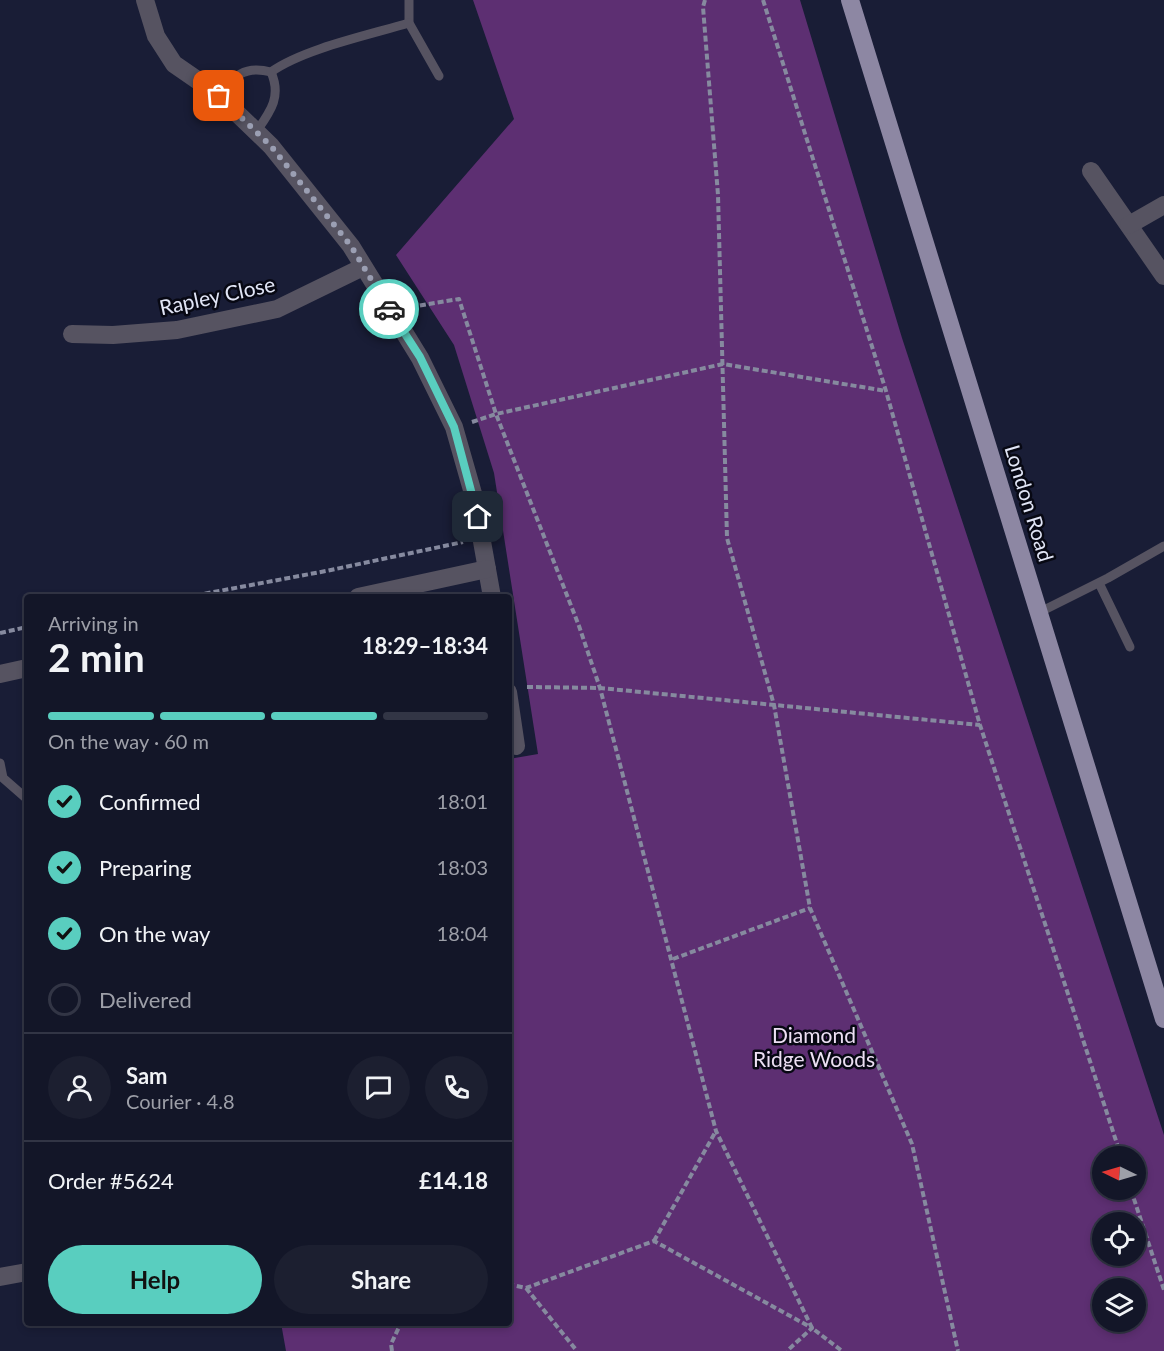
<!DOCTYPE html>
<meta charset="utf-8">
<style>
body{margin:0;font-family:Lato,sans-serif;background:#1c1f30;color:#f1f3f6;height:100vh;display:flex;flex-direction:column;font-size:22px;white-space:nowrap}
*{box-sizing:border-box;margin:0}
p{font-size:20px;color:#9d9fa8}
.icon{flex:none;width:33px;height:33px;fill:none;stroke:currentColor;stroke-width:2;stroke-linecap:round;stroke-linejoin:round}
.map{position:relative;flex:1;overflow:hidden}
.sheet{position:absolute;left:24px;top:594px;width:488px;height:732px;display:flex;flex-direction:column;background:#131628;border-radius:6px;box-shadow:0 3px 9px #0003,0 0 0 2px #323545}
.sheet>*{flex:none}
.needle{width:39px;rotate:275deg}
.buttons{position:absolute;left:1092px;top:1146px;display:grid;gap:12px}
.buttons a{display:grid;place-items:center;width:54px;height:54px;border-radius:50%;background:#131628;box-shadow:0 3px 9px #0003,0 0 0 2px #323545;font-size:30px}
.pin{position:absolute;display:grid;place-items:center;width:51px;height:51px;color:#fff;margin:-26px;border-radius:12px;box-shadow:0 3px 9px #0006}
.courier{position:absolute;display:grid;place-items:center;width:60px;height:60px;margin:-30px;border:4px solid #59cebf;border-radius:50%;background:#fff;color:#222;box-shadow:0 2px 8px #0007}
.head em{font-style:normal;font-weight:700}
.head div{display:flex;flex-direction:column-reverse}
.head{display:flex;align-items:center;justify-content:space-between;height:102px;padding:0 24px}
h1{font-size:39px;font-weight:700;line-height:45px}
.bar{display:grid;grid-template-columns:repeat(4,1fr);gap:9px 6px;align-content:center;height:72px;padding:0 24px}
.bar i{height:8px;border-radius:4px;background:#323545}
.bar .active{background:#59cebf}
.bar p{grid-column:span 4}
.line{display:flex;align-items:center;gap:15px;padding:0 24px;border-top:2px solid #323545}
.line div{flex:1}
.round{display:grid;place-items:center;flex:none;width:63px;height:63px;border-radius:32px;background:#1c1f30}
ol{padding:0 24px;list-style:none}
li{display:flex;align-items:center;gap:18px;height:66px}
li p{margin-inline-start:auto}
li .icon{padding:6px;border-radius:50%;background:#59cebf;color:#111;stroke-width:4}
li:last-child{color:#9d9fa8}
li i{width:33px;height:33px;border:3px solid #323545;border-radius:50%}
.cta{display:flex;gap:12px;margin-top:auto;padding:12px 24px}
.cta a{flex:1;height:69px;border-radius:36px;background:#59cebf;color:#111;font-size:24px;font-weight:700;line-height:69px;text-align:center}
.cta a+a{background:#1c1f30;color:#f1f3f6}
.map>svg:first-child{display:block}
.forest{fill:#5d2f72;fill-rule:evenodd}
.lines{fill:none;stroke-linecap:round;stroke-linejoin:round}
.path{stroke:#868a9f;stroke-width:4;stroke-dasharray:6 3;stroke-linecap:butt}
.lane{stroke:#565361;stroke-width:9}
.street{stroke:#565361;stroke-width:18}
.primary{stroke:#8d87a3;stroke-width:18}
.done{stroke:#9b9fb3;stroke-width:6;stroke-dasharray:0 10.8}
.route{stroke:#59cebf;stroke-width:8}
.labels{text-anchor:middle;dominant-baseline:central;stroke-width:5;stroke-linejoin:round;paint-order:stroke}
.street-label{font-size:21px;fill:#e1e5f6;stroke:#070813}
.park-label{font-size:21px;fill:#ecdff3;stroke:#070813}
</style>
<div class="map">
<svg width="1164" height="1351" viewBox="0 0 1164 1351">
<rect width="100%" height="100%" fill="#191d36"/>
<path class="forest" d="M473,0H800L902,338L1164,1135V1351H286L281,1323H508L509,759L538,754L494,473L454,345L396,255L514,119ZM1102,1156H1136V1190H1102ZM1102,1222H1136V1256H1102ZM1102,1288H1136V1322H1102Z"/>
<g class="lines">
<g class="path">
<path d="M705,0L703,7L718,195L727,538L774,705L810,908L912,1144L958,1351"/>
<path d="M763,0L886,391L980,725L1121,1156"/>
<path d="M411,307L459,299L496,414L579,626L600,688L716,1131L812,1328L842,1351"/>
<path d="M472,422L496,414L723,364L886,391"/>
<path d="M187,597L326,571L463,542"/>
<path d="M0,633L27,627"/>
<path d="M527,687L600,688L980,725"/>
<path d="M673,959L810,908"/>
<path d="M1131,1190L1164,1290"/>
<path d="M654,1241L716,1131"/>
<path d="M508,1284L526,1288L654,1241L812,1328L787,1351"/>
<path d="M526,1288L577,1351"/>
<path d="M392,1351L391,1344L401,1323"/>
</g>
<g class="lane">
<path d="M409,0V23L439,76"/>
<path d="M219,96C234,76 244,65 271,72C303,49 369,35 409,23"/>
<path d="M256,132C270,112 282,97 271,72"/>
<path d="M1099,583L1130,647"/>
<path d="M1040,612L1108,578L1164,546"/>
<path d="M0,763L3,778L27,799"/>
</g>
<g class="street">
<path d="M145,0L156,36L174,64L216,93L271,146L351,246L420,358L454,427L474,497L492,597"/>
<path d="M1091,171L1164,276"/>
<path d="M1129,225L1164,205"/>
<path d="M72,334L113,335L177,330L277,309L363,267"/>
<path d="M358,597L487,569"/>
<path d="M0,674L27,668"/>
<path d="M508,692L516,746"/>
<path d="M0,1277L27,1272"/>
</g>
<path class="primary" d="M850,0L1164,1019"/>
</g>
<g class="lines">
<path class="done" d="M219,96L271,146L351,246L389,309"/>
<path class="route" d="M389,309L420,357L454,427L478,517"/>
</g>
<g class="labels">
<g class="street-label">
<text transform="translate(217 295) rotate(-12)">Rapley Close</text>
<text transform="translate(1030 503) rotate(73)">London Road</text>
</g>
<g class="park-label">
<text x="814" y="1034">Diamond<tspan x="814" dy="24">Ridge Woods</tspan></text>
</g>
</g>
</svg>
<div class="buttons">
<a><svg class="needle" viewBox="-14 -14 28 28"><path d="M0-13l5 13h-10z" fill="#e53935"/><path d="M0 13l5-13h-10z" fill="#9d9fa8"/></svg></a>
<a><svg class="icon" aria-label="locate" viewBox="0 0 24 24"><circle cx="12" cy="12" r="6"/><path d="M12 2v4M12 18v4M2 12h4M18 12h4"/></svg></a>
<a><svg class="icon" aria-label="layers" viewBox="0 0 24 24"><path d="M12 4l9 5-9 5-9-5zM3 14l9 5 9-5"/></svg></a>
</div>
<div class="pin" style="left:219px;top:96px;background:#ea580c"><svg class="icon" aria-label="bag" viewBox="0 0 24 24"><path d="M5 8h14l-1 12H6zM9 8a3 3 0 0 1 6 0"/></svg></div>
<div class="pin" style="left:478px;top:517px;background:#1f2937"><svg class="icon" aria-label="home" viewBox="0 0 24 24"><path d="M3 11l9-7 9 7M6 9v11h12V9"/></svg></div>
<div class="courier" style="left:389px;top:309px"><svg class="icon" aria-label="car" viewBox="0 0 24 24"><path d="M5 17H2v-5l4-1 3-4h7l3 4 3 1v5h-3M9 17h6M6 11h13"/><circle cx="7" cy="17" r="2"/><circle cx="17" cy="17" r="2"/></svg></div>
<section class="sheet">
<div class="head"><div><h1>2 min</h1><p>Arriving in</p></div><em>18:29–18:34</em></div>
<div class="bar"><i class="active"></i><i class="active"></i><i class="active"></i><i></i><p>On the way · 60 m</p></div>
<ol>
<li><svg class="icon" aria-label="check" viewBox="0 0 24 24"><path d="M5 12l5 5 9-10"/></svg>Confirmed<p>18:01</p></li>
<li><svg class="icon" aria-label="check" viewBox="0 0 24 24"><path d="M5 12l5 5 9-10"/></svg>Preparing<p>18:03</p></li>
<li><svg class="icon" aria-label="check" viewBox="0 0 24 24"><path d="M5 12l5 5 9-10"/></svg>On the way<p>18:04</p></li>
<li><i></i>Delivered</li>
</ol>
<div class="line" style="height:108px"><a class="round"><svg class="icon" aria-label="person" viewBox="0 0 24 24"><circle cx="12" cy="8" r="4"/><path d="M4 21q1-7 8-7t8 7"/></svg></a><div><b>Sam</b><p>Courier · 4.8</p></div><a class="round"><svg class="icon" aria-label="chat" viewBox="0 0 24 24"><path d="M4 5h16v11H9l-5 4z"/></svg></a><a class="round"><svg class="icon" aria-label="phone" viewBox="0 0 24 24"><path d="M5 4h4l2 5-3 2q2 4 5 5l2-3 5 2v4C11 20 4 13 5 4z"/></svg></a></div>
<div class="line" style="height:78px"><div>Order #5624</div><b>£14.18</b></div>
<div class="cta"><a>Help</a><a>Share</a></div>
</section>
</div>
